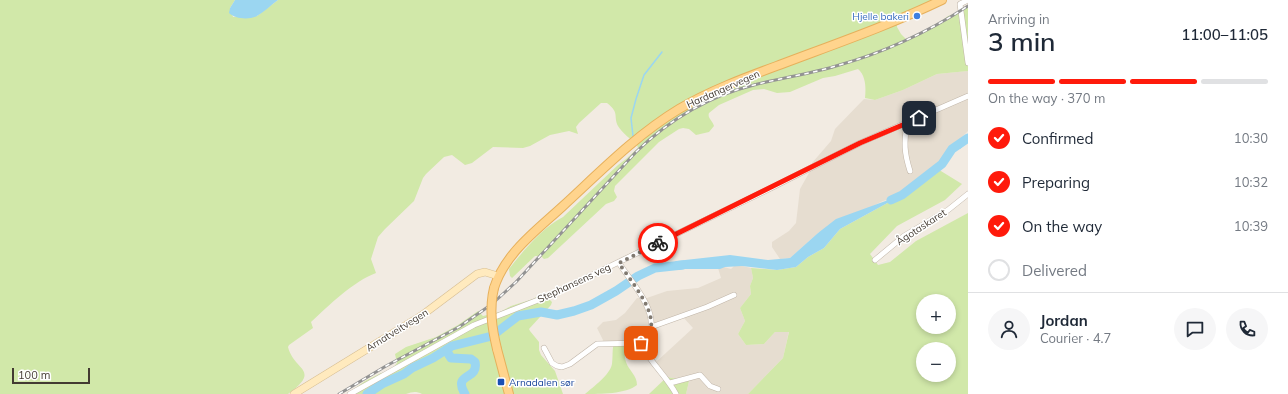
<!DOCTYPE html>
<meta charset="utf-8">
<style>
body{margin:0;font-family:Mulish,sans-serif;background:#f6f6f7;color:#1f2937;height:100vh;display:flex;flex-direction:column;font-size:15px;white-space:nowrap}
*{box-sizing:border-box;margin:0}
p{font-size:13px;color:#747a83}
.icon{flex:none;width:22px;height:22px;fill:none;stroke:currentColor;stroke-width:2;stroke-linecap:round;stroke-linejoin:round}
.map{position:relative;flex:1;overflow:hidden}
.sheet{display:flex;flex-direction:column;background:#fff;width:320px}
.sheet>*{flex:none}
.fabs{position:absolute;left:916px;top:294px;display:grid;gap:8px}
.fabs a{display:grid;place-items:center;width:40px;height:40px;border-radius:50%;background:#fff;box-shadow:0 2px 6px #0003;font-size:20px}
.scale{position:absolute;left:12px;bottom:10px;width:78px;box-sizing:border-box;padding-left:4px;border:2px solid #433b32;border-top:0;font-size:11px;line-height:14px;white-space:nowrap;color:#433b32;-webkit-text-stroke:3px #fff;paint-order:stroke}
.pin{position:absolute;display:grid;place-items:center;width:34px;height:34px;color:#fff;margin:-17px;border-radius:8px;box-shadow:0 2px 6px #0006}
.courier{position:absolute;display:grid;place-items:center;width:40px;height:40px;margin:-20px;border:3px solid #ff1a0b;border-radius:50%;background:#fff;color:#222;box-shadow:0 1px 5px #0007}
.summary em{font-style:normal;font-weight:600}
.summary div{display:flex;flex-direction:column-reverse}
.summary{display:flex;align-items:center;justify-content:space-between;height:68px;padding:0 20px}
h1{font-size:26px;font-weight:600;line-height:30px}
.bar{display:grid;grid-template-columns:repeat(4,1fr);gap:6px 4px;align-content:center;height:48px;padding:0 20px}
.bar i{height:5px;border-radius:3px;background:#e0e1e3}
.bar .active{background:#ff1a0b}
.bar p{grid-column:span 4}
.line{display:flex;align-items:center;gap:10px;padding:0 20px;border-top:1px solid #e0e1e3}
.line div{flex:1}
.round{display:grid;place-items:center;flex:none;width:42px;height:42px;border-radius:21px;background:#f6f6f7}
ol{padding:0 20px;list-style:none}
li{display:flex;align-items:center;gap:12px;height:44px}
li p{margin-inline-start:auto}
li .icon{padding:4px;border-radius:50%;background:#ff1a0b;color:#fff;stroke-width:4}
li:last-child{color:#747a83}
li i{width:22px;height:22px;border:2px solid #e0e1e3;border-radius:50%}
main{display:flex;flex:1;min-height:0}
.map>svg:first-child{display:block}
.residential{fill:#e6ddd0}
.green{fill:#d1e8a9;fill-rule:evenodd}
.water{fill:#9bd6f1}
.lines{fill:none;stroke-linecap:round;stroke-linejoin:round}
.stream{stroke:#9bd6f1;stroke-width:1.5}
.river{stroke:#9bd6f1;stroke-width:9}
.street-casing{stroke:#c0b5a8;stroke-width:6}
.secondary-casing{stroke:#d7be92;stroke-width:8}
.primary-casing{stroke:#e6b05c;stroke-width:10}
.street{stroke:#fff;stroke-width:5}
.secondary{stroke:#ffeabe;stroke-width:7}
.primary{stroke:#ffd48d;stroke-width:8}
.rail-casing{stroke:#939393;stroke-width:3}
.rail{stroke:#fff;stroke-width:1.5;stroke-dasharray:4.5;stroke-linecap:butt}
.primary-bridge-casing{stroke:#e6b05c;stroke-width:10;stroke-linecap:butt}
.primary-bridge{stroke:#ffd48d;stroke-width:8}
.done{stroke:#807970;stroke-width:4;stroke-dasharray:0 7.2}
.route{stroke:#ff1a0b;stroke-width:5}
.shop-dot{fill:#3f7fe0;stroke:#fff;stroke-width:1.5}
.transit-dot{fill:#1a4fb4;stroke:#fff;stroke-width:1.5}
.labels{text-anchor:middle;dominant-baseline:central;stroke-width:3;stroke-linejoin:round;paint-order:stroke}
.shop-label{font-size:10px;fill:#366cbe;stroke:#fff;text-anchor:end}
.street-label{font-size:10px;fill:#433b32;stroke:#fff}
.transit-label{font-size:10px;fill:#164399;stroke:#fff;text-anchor:start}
</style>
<main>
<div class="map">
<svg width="968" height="394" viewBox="0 0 968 394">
<rect width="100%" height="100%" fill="#f2ebe2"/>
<g class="residential">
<path d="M968,71V131L955,144L942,164L902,195L883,201L818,233L790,258L780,259L772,247V242L789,231L796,223L800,189L809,173L812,163L831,141L835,129L864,99L875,100L903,90L937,74Z"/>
<path d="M734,266H742L751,268L753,278L750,286L751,294L740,308L745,321L738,334L746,345L764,344L775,332L789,331L783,358L748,394H686L689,381L667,377L655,363L693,328L682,316L650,328L640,341L602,342L603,340L597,328L603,322L616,320L625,313L637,298L644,299L667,291L698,288L721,278L718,268L724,267L731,269Z"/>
</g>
<g class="green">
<path d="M0,0H235L230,8L233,17L257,16L278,0H938L897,22V27L901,34L906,39L912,38L919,33L935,26L948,16L961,12L968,6V71L937,74L903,90L875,100L865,98C866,88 866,76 858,69L835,76L823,78L790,92L777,93L764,89L753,90L719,105L709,113C707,118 713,121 714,126L709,132L696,135L689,129L683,128L679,129L659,142L615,186L614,191L617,197L614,201L606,204L548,258L544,259L541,256H535L512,278L510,276L509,269C524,250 542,228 563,217L618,165L626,159L638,148L637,145C631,139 622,133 618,126C613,116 620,113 607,103H601L579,123L576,127L578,134L569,131L550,135L530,146L523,148L493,147L472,163L465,165L452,155L444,157L426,174L423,178L414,201L385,229L378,237L371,259L376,273C354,281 328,306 311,322L313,328L289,345L288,347C294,371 322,369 288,394H0Z"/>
<path d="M936,168L962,184L945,200L897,226L870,254L878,265L890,262L916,241L968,213V394H748L783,358L789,332H775L764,344L746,345L738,334L745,321L740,308L751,294L750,286L753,278L751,268L777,270L796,267L808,257L824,248L840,229L902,195ZM923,301H949V327H923ZM923,349H949V375H923Z"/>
<path d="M543,293L552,302L551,305L529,329L530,331L539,342V350L541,355L555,371L563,394H422C416,391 412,392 406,394H347L365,381L381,373L389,372L397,363L395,354L406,347L436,337L458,325L478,311L483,316L500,312L511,306L533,299Z"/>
<path d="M614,342H625C625,348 624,356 626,362C629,371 637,375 637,385C626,394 600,394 585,394C593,387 610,375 612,364C613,356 612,350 614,342Z"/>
<path d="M667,377L689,381L686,394H649Z"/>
</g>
<g class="water">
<path d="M235,0H278C271,5 264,12 257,16C249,20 235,19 229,13L230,8Z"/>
<path d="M968,134V142L960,149H952L955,144Z"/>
<path d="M902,195L840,229L824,248L808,257L796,267L777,270L742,266L725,267L720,269H684L679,270L672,265V264L676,261L730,255L768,260L790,258L818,233L836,219Z"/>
</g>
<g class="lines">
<path class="stream" d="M633,136L631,118L636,99L644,75L662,52"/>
<g class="river">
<path d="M891,200L902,195L942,164L952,149L968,138"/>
<path d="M446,350L451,358L471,359L475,362C479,381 452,372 465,394"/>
<path d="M367,394L382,384L404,374L412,368L433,358L452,346L492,336L518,316L541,312L557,315L574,311L591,305L616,291L638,276L655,268L683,265"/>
</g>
<g class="street-casing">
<g id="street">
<path d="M968,0L960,4L968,63"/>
<path d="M907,123C904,143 904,152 910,171"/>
<path d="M875,260L904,236L948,210L968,194"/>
<path d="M619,263C629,279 654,306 651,327C650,332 644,338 641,343C649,362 666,375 676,394"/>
<path d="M651,327L707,307L734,295"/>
<path d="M544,348L552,363L557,366L562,367L570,364L597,344L641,343"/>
<path d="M670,383L700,375L710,386L718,389"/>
<path d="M350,394L474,325L551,295L773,187L860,143L968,96"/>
</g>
</g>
<g class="secondary-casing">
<path id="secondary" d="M294,394L421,316L477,274L485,272L498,276"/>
</g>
<g class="primary-casing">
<g id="primary">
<path d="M494,288C505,253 537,230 563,206C600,172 636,135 679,109C711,90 747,77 782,64C835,44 890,25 942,0"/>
<path d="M497,349L509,394"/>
</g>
</g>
<use href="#street" class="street"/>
<use href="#secondary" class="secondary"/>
<use href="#primary" class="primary"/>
<g class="rail-casing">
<path id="rail" d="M339,394L386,366L459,327L492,304L516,282L636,152C669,120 709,96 754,85C781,78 809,74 836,66C883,53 928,32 968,6"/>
</g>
<use href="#rail" class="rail"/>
<g class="primary-bridge-casing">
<path id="primary-bridge" d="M494,288C489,309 492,328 497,349"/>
</g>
<use href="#primary-bridge" class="primary-bridge"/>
</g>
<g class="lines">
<path class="done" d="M641,343C644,338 650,332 651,327C654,307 629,279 619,263L658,243"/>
<path class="route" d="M658,243L860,143L919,118"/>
</g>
<circle class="shop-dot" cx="917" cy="16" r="4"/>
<rect class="transit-dot" x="497" y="378" width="8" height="8" rx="2"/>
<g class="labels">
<g class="shop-label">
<text x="909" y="16">Hjelle bakeri</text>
</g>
<g class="street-label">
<text transform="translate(723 89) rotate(-24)">Hardangervegen</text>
<text transform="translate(921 227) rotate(-33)">Ågotaskaret</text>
<text transform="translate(574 283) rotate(-25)">Stephansens veg</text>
<text transform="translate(397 330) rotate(-32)">Arnatveitvegen</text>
</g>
<g class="transit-label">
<text x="509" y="382">Arnadalen sør</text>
</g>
</g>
</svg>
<div class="fabs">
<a>+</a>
<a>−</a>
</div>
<div class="scale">100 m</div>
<div class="pin" style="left:641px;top:343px;background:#ea580c"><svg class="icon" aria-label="bag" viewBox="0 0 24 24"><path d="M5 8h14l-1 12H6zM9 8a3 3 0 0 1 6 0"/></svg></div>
<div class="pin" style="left:919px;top:118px;background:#1f2937"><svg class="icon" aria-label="home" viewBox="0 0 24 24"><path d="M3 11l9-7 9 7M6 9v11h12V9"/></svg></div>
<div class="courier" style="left:658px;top:243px"><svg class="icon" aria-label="bike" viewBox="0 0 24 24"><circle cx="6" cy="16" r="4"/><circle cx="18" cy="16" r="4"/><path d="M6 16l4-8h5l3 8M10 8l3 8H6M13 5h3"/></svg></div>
</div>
<section class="sheet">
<div class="summary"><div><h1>3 min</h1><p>Arriving in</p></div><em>11:00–11:05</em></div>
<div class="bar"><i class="active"></i><i class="active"></i><i class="active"></i><i></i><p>On the way · 370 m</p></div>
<ol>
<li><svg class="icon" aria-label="check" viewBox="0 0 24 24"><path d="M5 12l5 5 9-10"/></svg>Confirmed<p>10:30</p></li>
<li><svg class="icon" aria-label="check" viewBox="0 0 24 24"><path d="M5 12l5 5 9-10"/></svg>Preparing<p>10:32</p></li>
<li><svg class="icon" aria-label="check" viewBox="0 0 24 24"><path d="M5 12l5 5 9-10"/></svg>On the way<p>10:39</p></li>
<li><i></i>Delivered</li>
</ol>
<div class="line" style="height:72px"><a class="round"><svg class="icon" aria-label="person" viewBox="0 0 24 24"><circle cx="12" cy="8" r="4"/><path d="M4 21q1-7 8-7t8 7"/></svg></a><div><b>Jordan</b><p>Courier · 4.7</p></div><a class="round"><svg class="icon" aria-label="chat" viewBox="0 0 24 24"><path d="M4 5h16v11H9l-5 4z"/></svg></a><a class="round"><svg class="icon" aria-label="phone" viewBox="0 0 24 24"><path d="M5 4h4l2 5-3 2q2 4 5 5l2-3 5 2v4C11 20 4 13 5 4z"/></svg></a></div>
</section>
</main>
